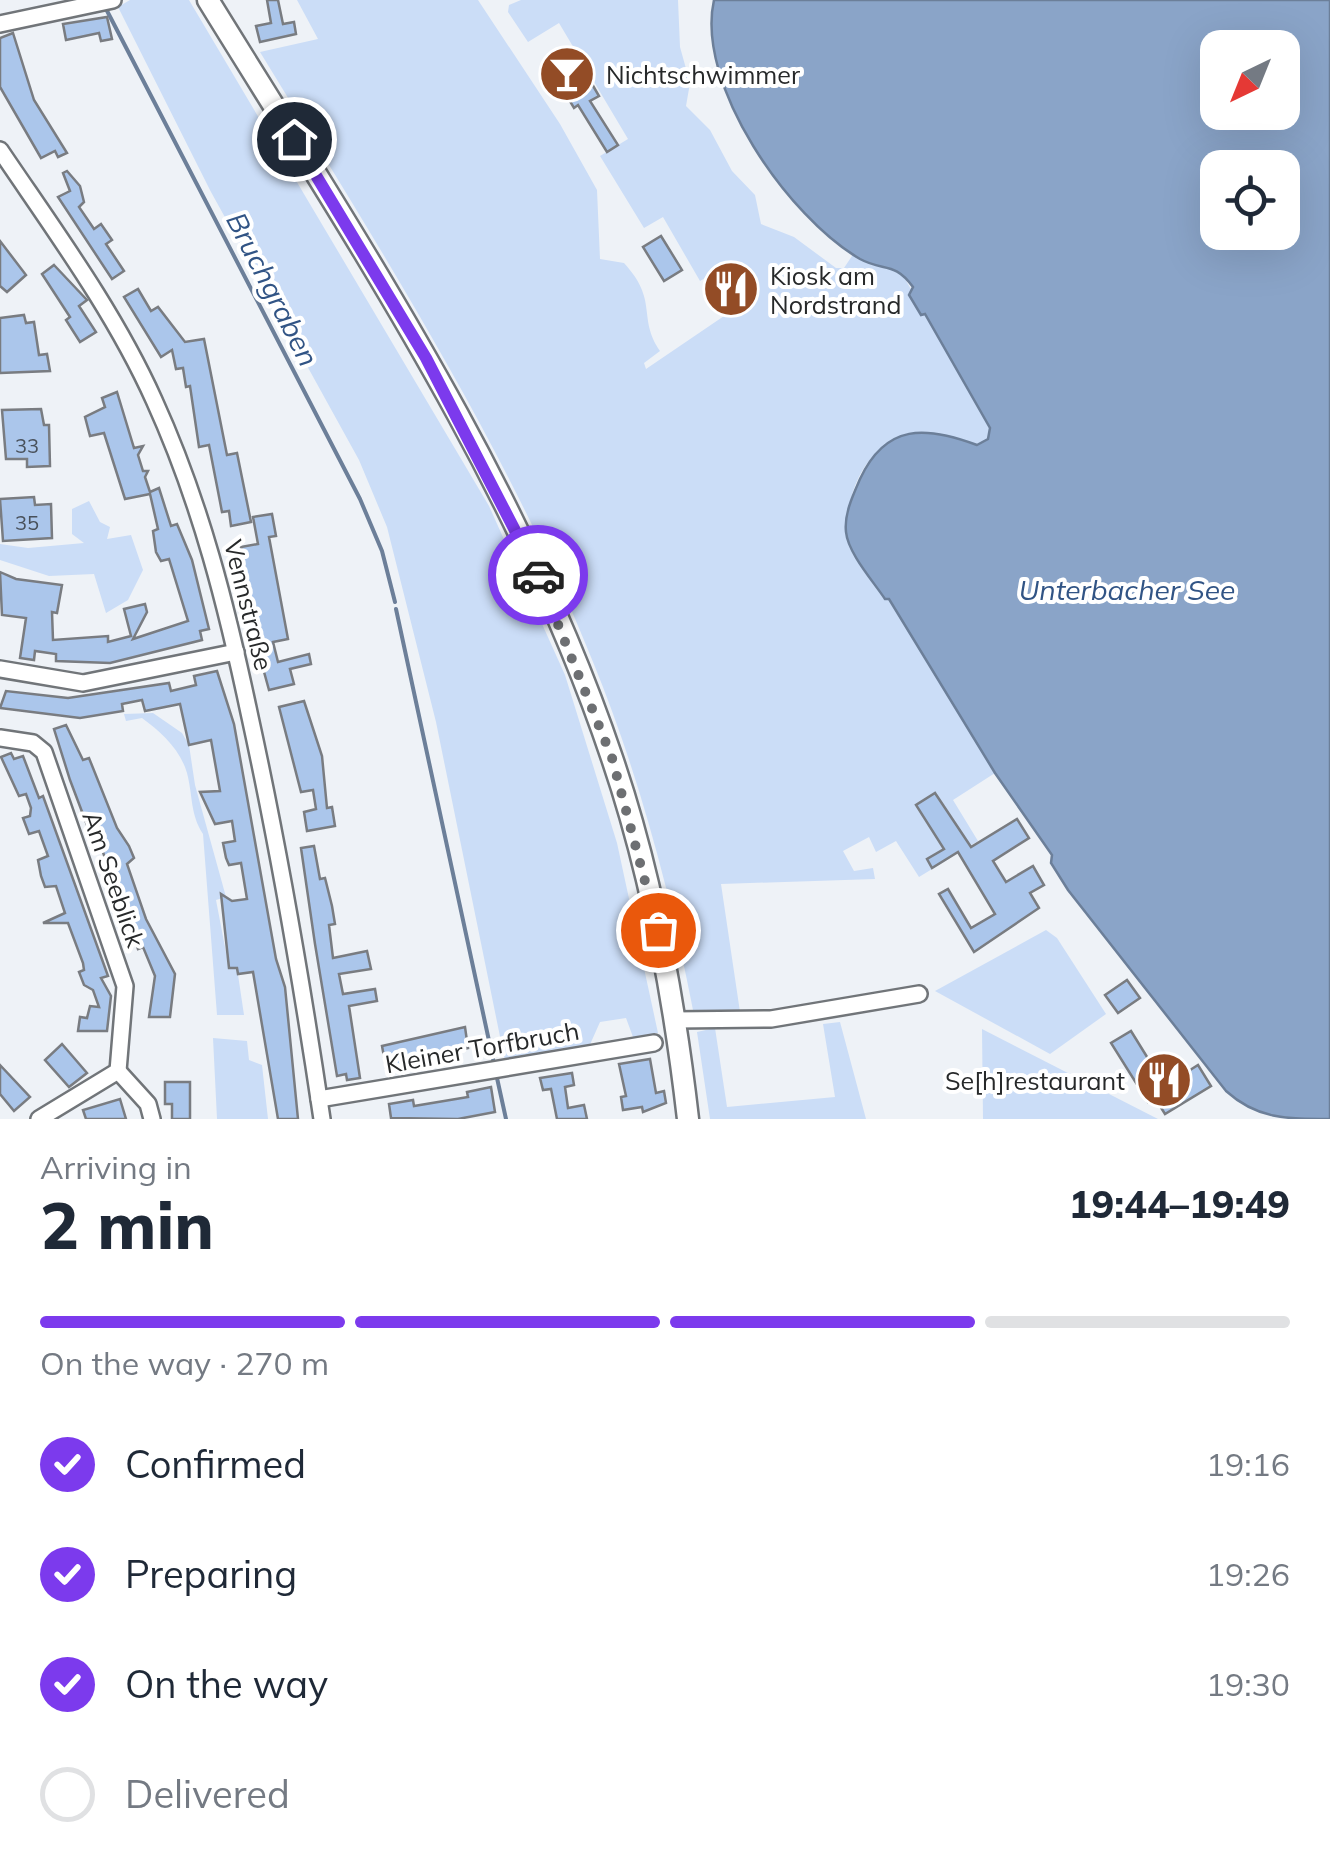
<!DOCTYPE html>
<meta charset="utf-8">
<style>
body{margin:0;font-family:Mulish,sans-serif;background:#f2f2f3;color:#1f2937;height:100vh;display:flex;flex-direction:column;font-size:38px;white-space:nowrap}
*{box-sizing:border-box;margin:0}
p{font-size:32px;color:#747a83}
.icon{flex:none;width:55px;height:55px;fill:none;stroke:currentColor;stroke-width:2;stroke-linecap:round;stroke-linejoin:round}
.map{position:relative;height:1119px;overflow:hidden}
.details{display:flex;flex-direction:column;background:#fff;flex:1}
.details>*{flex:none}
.needle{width:65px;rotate:223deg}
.fabs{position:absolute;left:1200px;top:30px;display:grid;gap:20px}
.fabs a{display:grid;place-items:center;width:100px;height:100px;border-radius:20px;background:#fff;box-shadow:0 10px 40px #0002;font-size:50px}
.pin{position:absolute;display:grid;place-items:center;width:85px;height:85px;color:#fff;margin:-42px;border:5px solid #fff;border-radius:50%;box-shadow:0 2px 10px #0007}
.courier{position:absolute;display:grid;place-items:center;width:100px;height:100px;margin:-50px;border:8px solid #7c3aed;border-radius:50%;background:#fff;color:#222;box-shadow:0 2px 12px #0007}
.summary em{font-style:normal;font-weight:800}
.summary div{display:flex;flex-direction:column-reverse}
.summary{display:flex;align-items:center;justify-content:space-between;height:170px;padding:0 40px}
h1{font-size:65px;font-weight:800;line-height:75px}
.bar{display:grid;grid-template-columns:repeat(4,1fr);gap:15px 10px;align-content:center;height:120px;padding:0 40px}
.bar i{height:12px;border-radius:8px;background:#e0e1e3}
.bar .selected{background:#7c3aed}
.bar p{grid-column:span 4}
ol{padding:0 40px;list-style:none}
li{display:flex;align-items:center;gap:30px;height:110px}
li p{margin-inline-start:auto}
li .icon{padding:10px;border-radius:50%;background:#7c3aed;color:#fff;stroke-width:4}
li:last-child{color:#747a83}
li i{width:55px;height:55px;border:5px solid #e0e1e3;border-radius:50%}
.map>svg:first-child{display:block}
.green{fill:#cbddf7}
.water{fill:#8aa4c8;stroke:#6c7f99;stroke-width:2.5;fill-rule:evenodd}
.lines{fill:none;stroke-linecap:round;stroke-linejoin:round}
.stream{stroke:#6c7f99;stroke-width:4}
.building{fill:#abc6eb;stroke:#797c81;stroke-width:2.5}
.minor-casing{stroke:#717579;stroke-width:20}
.secondary-casing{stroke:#717579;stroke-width:25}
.minor{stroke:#fff;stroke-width:15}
.secondary{stroke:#fff;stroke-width:20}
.done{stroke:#6d6f72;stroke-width:10;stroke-dasharray:0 18}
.route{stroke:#7c3aed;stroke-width:12}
.labels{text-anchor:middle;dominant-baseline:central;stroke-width:8;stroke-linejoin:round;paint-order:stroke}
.number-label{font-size:20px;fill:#48505a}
.poi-label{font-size:25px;fill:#27292a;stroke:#fff;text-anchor:start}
.street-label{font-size:25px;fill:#27292a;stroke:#fff}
.water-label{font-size:28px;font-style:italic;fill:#315485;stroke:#fff}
</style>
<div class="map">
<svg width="1330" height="1119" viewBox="0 0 1330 1119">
<rect width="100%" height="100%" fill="#eef2f7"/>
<g class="green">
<path d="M130,0H189L489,506L565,675L617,843L658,1033L633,1037L626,1018L600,1022L588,1049L506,1066L436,722L387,527L359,460L211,192L118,7Z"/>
<path d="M297,0H478L560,124L597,190L600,259L624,263C659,301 637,317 660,351L644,363L646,369L752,297L731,263L700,281L663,217L644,228L600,156L628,139L559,23L528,42L508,12L509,5L521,0H678L680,47L690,83L686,106L710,130L732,171L755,195L761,224L794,237L836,268H844L854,253L900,270L990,428L988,439L977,445C900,416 851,449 846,532L989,760L995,773L953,800L978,841L919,877L896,841L876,852L869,837L843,851L854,871L873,868L875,879L721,884L740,1012L693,1010C670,891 639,775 593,662C507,447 380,249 260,52L318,39Z"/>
<path d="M89,501L100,522L110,527L107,539L131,535L143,570L128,600L106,613L94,574L49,576L0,560V544L28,548L84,543L72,534V509Z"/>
<path d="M153,713L182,733L189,745L195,785L226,897L216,900L229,968H237L244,1015H217L203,834C190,814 193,796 187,773C180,749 161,732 142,718L126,721L124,714Z"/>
<path d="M1046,930L1057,938L1106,1014L1050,1054L935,991Z"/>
<path d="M840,1022L866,1119H710L697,1032L715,1028L727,1107L835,1097L823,1024Z"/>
<path d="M982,1029L1158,1119H983Z"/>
<path d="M213,1038L247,1041L249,1060L262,1065L268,1119H217Z"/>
</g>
<path class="water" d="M714,0H1330V1119C1286,1119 1257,1119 1226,1091L1068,890L1051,863L1052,855L995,773L889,599H885C873,581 848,553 846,532C844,514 853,495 860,479C886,423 926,426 977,445L988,439L990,428L925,314L921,315L909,295L913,287C894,261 884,272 860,259C789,218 695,85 714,0ZM1218,48H1282V112H1218ZM1218,168H1282V232H1218Z"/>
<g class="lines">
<g class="stream">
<path d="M104,5L360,499L382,551L395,602"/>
<path d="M396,609L494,1064"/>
<path d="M497,1078L506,1119"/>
</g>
</g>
<g class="building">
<path d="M267,0H278L283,24L294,22L296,34L260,42L256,26L271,23Z"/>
<path d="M107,17L112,39L101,41L99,33L66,40L63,24Z"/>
<path d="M13,33L34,100L67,153L58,157L55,151L41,158L0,87V38Z"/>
<path d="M592,84L599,96L590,101L618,145L607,152L578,105L574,108L568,98Z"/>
<path d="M67,171L80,186L84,202L79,207L94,229L101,224L112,240L106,244L124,271L112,279L58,197L70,191L63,173Z"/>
<path d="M661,236L682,270L664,281L643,247Z"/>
<path d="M0,241L26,275L7,292L0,286Z"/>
<path d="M54,265L87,300L79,306L96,332L80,342L66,320L70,317L42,274Z"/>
<path d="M724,267L745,301L731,310L710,276Z"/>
<path d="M138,289L151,311L158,307L185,342L204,339L227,455L237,453L251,522L231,526L229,511L222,512L209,445L199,447L190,386L186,387L183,368L176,369L172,350L161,357L124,297Z"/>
<path d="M24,315L26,323L34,322L39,355L47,354L50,371L0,373V318Z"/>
<path d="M117,392L134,448L143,446L138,455L143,471H148L145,477L150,492L159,488L171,526L177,524L192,560L209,629L200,631L202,640L110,663L56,661V654L35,651L34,660L20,658L26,618L2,615L0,572L16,579L62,585L57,613L52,612L53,640L108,636V642L131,636L124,609L145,604L147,612L133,639L188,621L169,559L161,561L156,552L153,531L158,529L150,494L125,499L104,433L90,436L85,417L105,407L102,398Z"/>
<path d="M41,409L44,425H49L50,466L27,467V459H6L2,410Z"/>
<path d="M34,497L35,505L51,504L52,538L3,541L0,499Z"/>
<path d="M272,514L276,536L269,537L288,639L273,642L278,662L309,654L311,664L290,669L294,684L269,690L255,639L241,547L258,544L253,517Z"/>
<path d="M217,671L234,724L276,959L285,987L298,1119H278L253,972L238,974L237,968H229L221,894L232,901L247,899L241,863L229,865L226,858L223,843L235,841L232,821L215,824L200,792L220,791L211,740L189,745L180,704L145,711L142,700L122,704L123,711L80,718L0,708L6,691L68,698L169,683L171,691L196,685L194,676Z"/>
<path d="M304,701L322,756L327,808L332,807L335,826L307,831L304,812L316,809L313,790L301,792L279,707Z"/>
<path d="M66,725L83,760L89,758L117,828L129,846L134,858L127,864L146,919L175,974L170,1017H149L155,976L143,947L138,949L130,926L126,927L119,896L105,870L109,869L100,844L95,846L70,780L54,729Z"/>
<path d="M11,753L14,759L23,756L39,798L43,796L108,976L101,978L111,996L107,1031H78L80,1017L87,1018L90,1006L99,1007L93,990L84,985L79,972L84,970L83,963L68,923H43L65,913L56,886L45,887L41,876L38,860L48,856L39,831L29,834L23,818L30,816L31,808L26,794L19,796L1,757Z"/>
<path d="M935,793L971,847L1017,819L1029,838L993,861L1006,882L1033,866L1044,885L1030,893L1039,908L974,952L939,894L948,889L971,928L995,914L958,852L932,868L927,859L944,849L916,805Z"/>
<path d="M314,846L320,879L325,878L332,906L335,924L329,925L333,958L367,951L371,969L339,974L343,994L375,989L377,1001L349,1006L360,1078L347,1080L346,1074L337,1076L315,944L301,848Z"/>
<path d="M1127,980L1140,998L1118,1013L1105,995Z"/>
<path d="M465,1027L468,1048L386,1068L382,1046Z"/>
<path d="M1131,1031L1165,1086L1198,1065L1211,1086L1165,1114L1155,1098L1148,1102L1111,1043Z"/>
<path d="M62,1044L87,1073L69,1087L45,1060Z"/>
<path d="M650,1059L656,1093L664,1091L666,1103L643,1112L642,1107L623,1110L621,1097L626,1096L619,1064Z"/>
<path d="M0,1065L30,1097L14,1111L0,1094Z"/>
<path d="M572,1073L574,1085L565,1087L568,1108L584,1105L587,1119H557L551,1089L543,1090L540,1078Z"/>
<path d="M165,1082H190V1119H172V1104H165Z"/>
<path d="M491,1087L495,1112L458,1119L391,1118L389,1104L413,1100L414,1106L468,1097L467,1092Z"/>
<path d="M120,1099L126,1119H86L83,1110Z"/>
</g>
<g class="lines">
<g class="minor-casing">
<g id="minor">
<path d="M0,24L113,0"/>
<path d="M0,150C54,230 114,311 154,400C201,503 227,608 250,717C279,850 302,984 322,1119"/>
<path d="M0,669L83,683L236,652"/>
<path d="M0,738L33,743L44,752L125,986L118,1071L39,1119"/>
<path d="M675,1020L771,1019L919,994"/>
<path d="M118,1071L148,1104L152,1119"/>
<path d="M319,1099L654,1043"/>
</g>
</g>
<g class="secondary-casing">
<path id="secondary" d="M208,0C358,243 520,485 612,758C652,875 674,997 688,1119"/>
</g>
<use href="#minor" class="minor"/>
<use href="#secondary" class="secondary"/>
</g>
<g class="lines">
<path class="done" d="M538,575L612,758L658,930"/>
<path class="route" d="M294,139L426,358L538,575"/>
</g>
<defs>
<g id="bar-disc" transform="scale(2.875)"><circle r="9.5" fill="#934c26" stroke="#fff"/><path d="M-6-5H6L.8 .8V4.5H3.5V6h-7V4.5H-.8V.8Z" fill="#fff"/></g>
<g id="restaurant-disc" transform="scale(2.875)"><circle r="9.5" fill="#934c26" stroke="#fff"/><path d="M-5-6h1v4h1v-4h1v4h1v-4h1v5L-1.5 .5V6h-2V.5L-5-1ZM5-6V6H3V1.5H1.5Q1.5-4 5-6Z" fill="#fff"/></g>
</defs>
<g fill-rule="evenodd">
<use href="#bar-disc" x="567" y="74"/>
<use href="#restaurant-disc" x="731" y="289"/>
<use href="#restaurant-disc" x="1164" y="1080"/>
</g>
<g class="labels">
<g class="number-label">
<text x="27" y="445">33</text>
<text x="27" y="522">35</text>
</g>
<g class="poi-label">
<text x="606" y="74">Nichtschwimmer</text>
<text x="770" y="275">Kiosk am<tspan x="770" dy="29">Nordstrand</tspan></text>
<text x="1125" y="1080" text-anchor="end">Se[h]restaurant</text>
</g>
<g class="street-label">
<text transform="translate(249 605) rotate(76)">Vennstraße</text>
<text transform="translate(114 879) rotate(71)">Am Seeblick</text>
<text transform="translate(482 1047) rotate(-10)">Kleiner Torfbruch</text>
</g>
<g class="water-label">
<text transform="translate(273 289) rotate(63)">Bruchgraben</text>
<text x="1127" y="589">Unterbacher See</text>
</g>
</g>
</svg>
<div class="fabs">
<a><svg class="needle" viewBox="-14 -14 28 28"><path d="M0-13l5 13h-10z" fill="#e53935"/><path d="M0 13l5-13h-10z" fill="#747a83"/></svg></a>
<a><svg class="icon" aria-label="locate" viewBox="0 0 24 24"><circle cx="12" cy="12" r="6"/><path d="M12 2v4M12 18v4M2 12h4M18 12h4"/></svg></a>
</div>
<div class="pin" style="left:658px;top:930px;background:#ea580c"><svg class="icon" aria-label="bag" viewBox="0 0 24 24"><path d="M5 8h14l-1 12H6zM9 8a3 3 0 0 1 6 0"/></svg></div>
<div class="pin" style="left:294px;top:139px;background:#1f2937"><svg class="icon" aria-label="home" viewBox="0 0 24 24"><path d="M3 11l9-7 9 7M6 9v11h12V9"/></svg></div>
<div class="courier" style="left:538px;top:575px"><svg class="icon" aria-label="car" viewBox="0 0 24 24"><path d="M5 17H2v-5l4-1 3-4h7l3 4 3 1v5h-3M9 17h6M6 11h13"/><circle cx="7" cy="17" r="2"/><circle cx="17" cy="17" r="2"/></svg></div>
</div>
<section class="details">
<div class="summary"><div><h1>2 min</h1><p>Arriving in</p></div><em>19:44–19:49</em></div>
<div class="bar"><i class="selected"></i><i class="selected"></i><i class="selected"></i><i></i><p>On the way · 270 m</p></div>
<ol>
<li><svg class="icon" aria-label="check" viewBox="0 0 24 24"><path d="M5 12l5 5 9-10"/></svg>Confirmed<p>19:16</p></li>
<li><svg class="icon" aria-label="check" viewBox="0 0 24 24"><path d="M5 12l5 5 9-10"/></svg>Preparing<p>19:26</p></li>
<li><svg class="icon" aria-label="check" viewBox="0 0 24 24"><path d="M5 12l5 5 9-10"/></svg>On the way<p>19:30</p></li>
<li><i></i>Delivered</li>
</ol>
</section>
